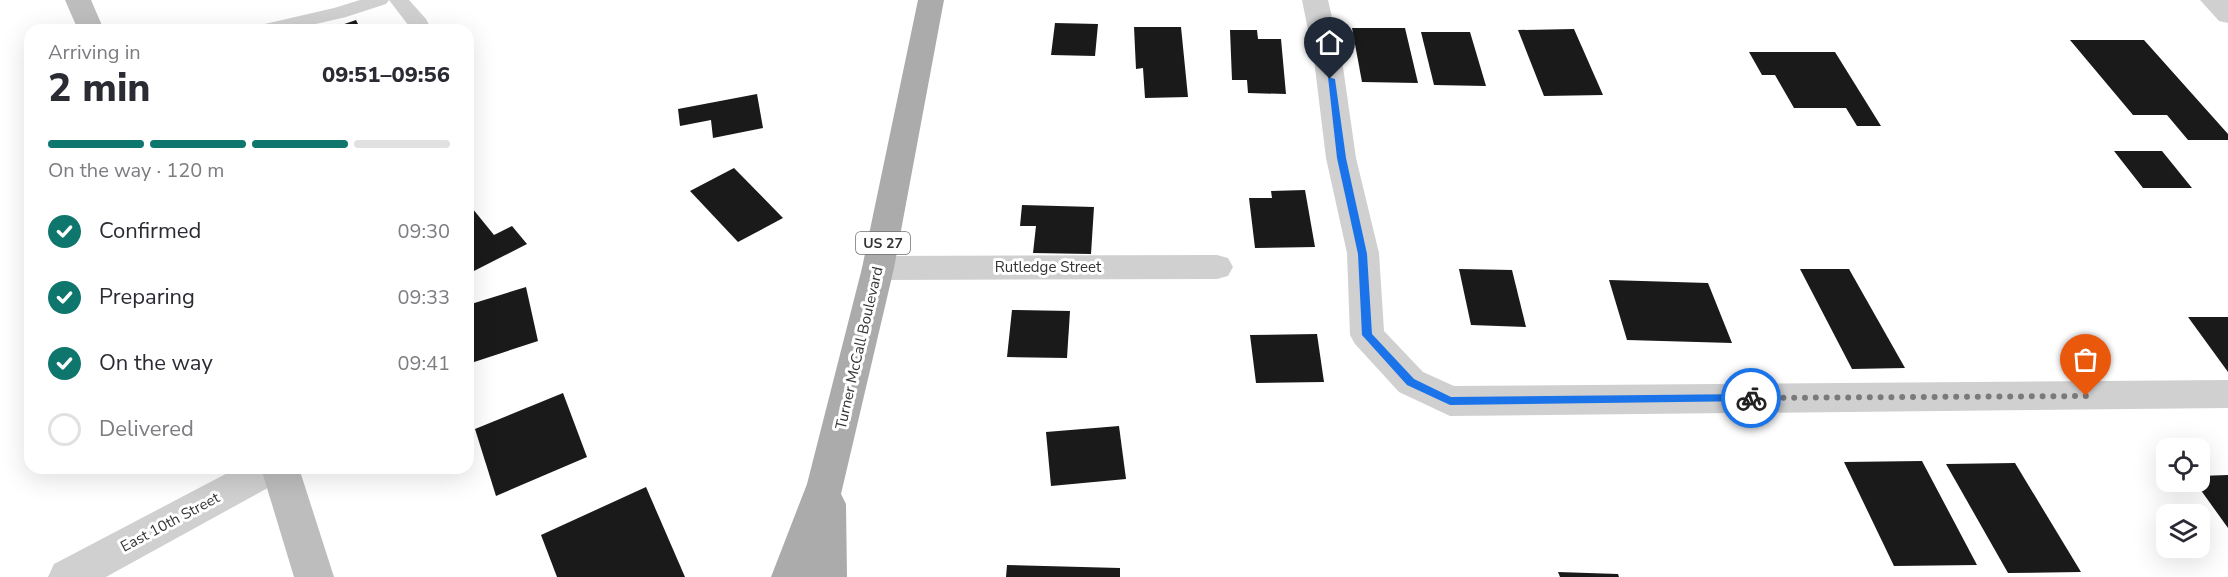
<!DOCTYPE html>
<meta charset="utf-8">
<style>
body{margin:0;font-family:"Nunito Sans",sans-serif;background:#f7f7f7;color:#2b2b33;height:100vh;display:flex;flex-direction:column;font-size:22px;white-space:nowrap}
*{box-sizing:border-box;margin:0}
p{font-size:20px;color:#7c7c81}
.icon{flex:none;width:33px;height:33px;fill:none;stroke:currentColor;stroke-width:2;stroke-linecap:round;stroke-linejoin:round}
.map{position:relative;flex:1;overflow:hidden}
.sheet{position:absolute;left:24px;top:24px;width:450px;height:450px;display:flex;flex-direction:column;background:#fff;border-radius:18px;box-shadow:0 6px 24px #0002}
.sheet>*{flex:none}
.fabs{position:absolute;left:2156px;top:438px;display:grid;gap:12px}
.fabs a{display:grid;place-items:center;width:54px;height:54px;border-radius:12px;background:#fff;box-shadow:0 6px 24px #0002;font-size:30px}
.pin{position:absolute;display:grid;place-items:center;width:51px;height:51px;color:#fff;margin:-62px -26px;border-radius:50% 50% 50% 0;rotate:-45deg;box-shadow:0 0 6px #0007}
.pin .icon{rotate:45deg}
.courier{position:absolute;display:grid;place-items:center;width:60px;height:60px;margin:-30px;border:4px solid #1a73e8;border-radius:50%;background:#fff;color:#222;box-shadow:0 2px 8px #0007}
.head em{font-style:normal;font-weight:800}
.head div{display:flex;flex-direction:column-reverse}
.head{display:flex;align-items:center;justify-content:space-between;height:102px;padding:0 24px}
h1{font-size:39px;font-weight:800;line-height:45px}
.bar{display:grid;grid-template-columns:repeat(4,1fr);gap:9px 6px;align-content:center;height:72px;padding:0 24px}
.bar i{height:8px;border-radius:4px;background:#e1e1e2}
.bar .active{background:#0f766e}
.bar p{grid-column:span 4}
ol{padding:0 24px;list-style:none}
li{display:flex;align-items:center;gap:18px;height:66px}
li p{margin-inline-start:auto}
li .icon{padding:6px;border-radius:50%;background:#0f766e;color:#fff;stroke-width:4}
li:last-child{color:#7c7c81}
li i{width:33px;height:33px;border:3px solid #e1e1e2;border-radius:50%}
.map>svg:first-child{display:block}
.building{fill:#1a1a1a}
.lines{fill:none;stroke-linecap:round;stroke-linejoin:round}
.lane{fill:#d0d0d0;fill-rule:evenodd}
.street{fill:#d0d0d0;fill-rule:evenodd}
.secondary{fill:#bdbdbd;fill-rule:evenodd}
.primary{fill:#ababab;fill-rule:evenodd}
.route{fill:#1a73e8}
.done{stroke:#7a7a7a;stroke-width:6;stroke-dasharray:0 10.8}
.labels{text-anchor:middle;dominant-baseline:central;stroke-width:6;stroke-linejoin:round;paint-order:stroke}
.shield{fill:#fff;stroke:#707070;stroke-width:1.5}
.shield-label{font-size:14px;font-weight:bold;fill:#333}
.street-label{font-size:15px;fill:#333;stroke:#fff}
</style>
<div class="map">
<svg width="2228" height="577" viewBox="0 0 2228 577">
<rect width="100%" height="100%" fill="#fff"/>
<g class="building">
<path d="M356,20L361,30H327Z"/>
<path d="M1055,23L1098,24L1095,56L1051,55Z"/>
<path d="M1134,27H1181L1188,97L1145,98L1143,68L1136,69Z"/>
<path d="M1352,28H1405L1418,83L1362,82Z"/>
<path d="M1574,29L1603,95L1544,96L1518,30Z"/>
<path d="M1230,30H1257L1258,39H1281L1286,94L1248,93L1247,80H1232Z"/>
<path d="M1421,32H1470L1486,86L1434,85Z"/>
<path d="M2070,40H2144L2228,134V140H2188L2167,115H2133Z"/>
<path d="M1749,52H1835L1881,126H1857L1846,108H1794L1775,75H1762Z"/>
<path d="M757,94L763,128L713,138L711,120L680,126L678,109Z"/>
<path d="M2114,151H2162L2192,188H2143Z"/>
<path d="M734,168L783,218L738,242L690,191Z"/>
<path d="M1305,190L1315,247L1255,248L1249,198H1272L1271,191Z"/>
<path d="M468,203L494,235L512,226L527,244L468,274Z"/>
<path d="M1022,205L1094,207L1091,254L1033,253L1036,226H1020Z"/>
<path d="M1459,269L1512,270L1526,327L1471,325Z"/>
<path d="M1800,269H1849L1905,368L1852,369Z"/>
<path d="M1609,280L1708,283L1732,343L1627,340Z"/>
<path d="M526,287L538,341L468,364V305Z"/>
<path d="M1012,310L1070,311L1067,358L1007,357Z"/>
<path d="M2188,317H2228V372Z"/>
<path d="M1317,334L1324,382L1256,383L1250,335Z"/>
<path d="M563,393L587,457L496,496L475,429Z"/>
<path d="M1119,426L1126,479L1051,486L1046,432Z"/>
<path d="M1922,461L1977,565L1894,566L1844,462Z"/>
<path d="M2015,463L2081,572L2008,573L1946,464Z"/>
<path d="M2228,475V528L2195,482H2199V476Z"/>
<path d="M646,487L685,577H557L541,535Z"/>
<path d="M1007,565L1120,568V577H1006Z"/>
<path d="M1558,572L1618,574L1619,577H1560Z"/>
</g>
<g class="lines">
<g class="lane">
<path d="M360,0H389L386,4L346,17L290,30H253L256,26L334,8Z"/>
<path d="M389,0H409L426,19L432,30H412Z"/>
</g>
<g class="street">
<path d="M1302,0H1328L1342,60L1356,158L1379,253L1384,331L1423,372L1454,386L2228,380V408L1450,416L1399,392L1355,344L1350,335L1347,253L1326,158L1314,60Z"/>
<path d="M2200,0H2228V23L2219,21Z"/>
<path d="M1217,255L1228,258L1233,267L1228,276L1217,279L878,280L867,277L862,268L867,259L878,256Z"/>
<path d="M237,468H290L284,479L106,577H48L54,564Z"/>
</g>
<g class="secondary">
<path d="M65,0H91L104,30H78Z"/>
<path d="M261,468H299L334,577H294Z"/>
</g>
<path class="primary" d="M918,0H944L894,268L841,494L846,504L847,577H771L807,484L862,268Z"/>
</g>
<path class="route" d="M1328,77L1335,79L1346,158L1367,254L1372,334L1414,379L1451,397L1751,394L1756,398L1755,401L1450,405L1407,385L1362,335L1358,254L1337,158Z"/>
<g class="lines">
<path class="done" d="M1751,398L2086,396"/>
</g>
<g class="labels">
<rect class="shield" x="856" y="232" width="54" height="22" rx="4.5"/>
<g class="shield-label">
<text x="883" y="243">US 27</text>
</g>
<g class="street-label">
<text x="1048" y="267">Rutledge Street</text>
<text transform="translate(859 348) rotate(-77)">Turner McCall Boulevard</text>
<text transform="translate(170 522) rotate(-28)">East 10th Street</text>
</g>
</g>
</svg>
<div class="fabs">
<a><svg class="icon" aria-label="locate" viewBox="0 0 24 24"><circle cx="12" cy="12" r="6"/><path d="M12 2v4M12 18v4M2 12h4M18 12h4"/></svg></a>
<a><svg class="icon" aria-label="layers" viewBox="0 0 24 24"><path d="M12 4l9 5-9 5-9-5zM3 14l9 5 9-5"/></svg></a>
</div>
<div class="pin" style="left:2086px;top:396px;background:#ea580c"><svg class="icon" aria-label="bag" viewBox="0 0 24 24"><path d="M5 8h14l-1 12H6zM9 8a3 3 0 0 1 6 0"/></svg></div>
<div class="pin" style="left:1330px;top:79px;background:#1f2937"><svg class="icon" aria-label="home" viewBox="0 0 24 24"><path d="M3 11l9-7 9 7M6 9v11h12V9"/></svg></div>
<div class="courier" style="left:1751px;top:398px"><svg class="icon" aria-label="bike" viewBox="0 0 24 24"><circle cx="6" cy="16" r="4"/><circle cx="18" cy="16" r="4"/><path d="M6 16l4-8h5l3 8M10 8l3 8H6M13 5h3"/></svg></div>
<section class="sheet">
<div class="head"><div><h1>2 min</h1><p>Arriving in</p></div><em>09:51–09:56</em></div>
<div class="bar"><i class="active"></i><i class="active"></i><i class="active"></i><i></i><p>On the way · 120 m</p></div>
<ol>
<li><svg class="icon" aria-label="check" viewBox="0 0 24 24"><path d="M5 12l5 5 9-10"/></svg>Confirmed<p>09:30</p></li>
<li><svg class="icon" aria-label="check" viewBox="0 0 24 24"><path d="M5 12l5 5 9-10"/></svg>Preparing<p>09:33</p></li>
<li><svg class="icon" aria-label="check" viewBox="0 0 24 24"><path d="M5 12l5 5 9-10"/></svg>On the way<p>09:41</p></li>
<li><i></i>Delivered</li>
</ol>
</section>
</div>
